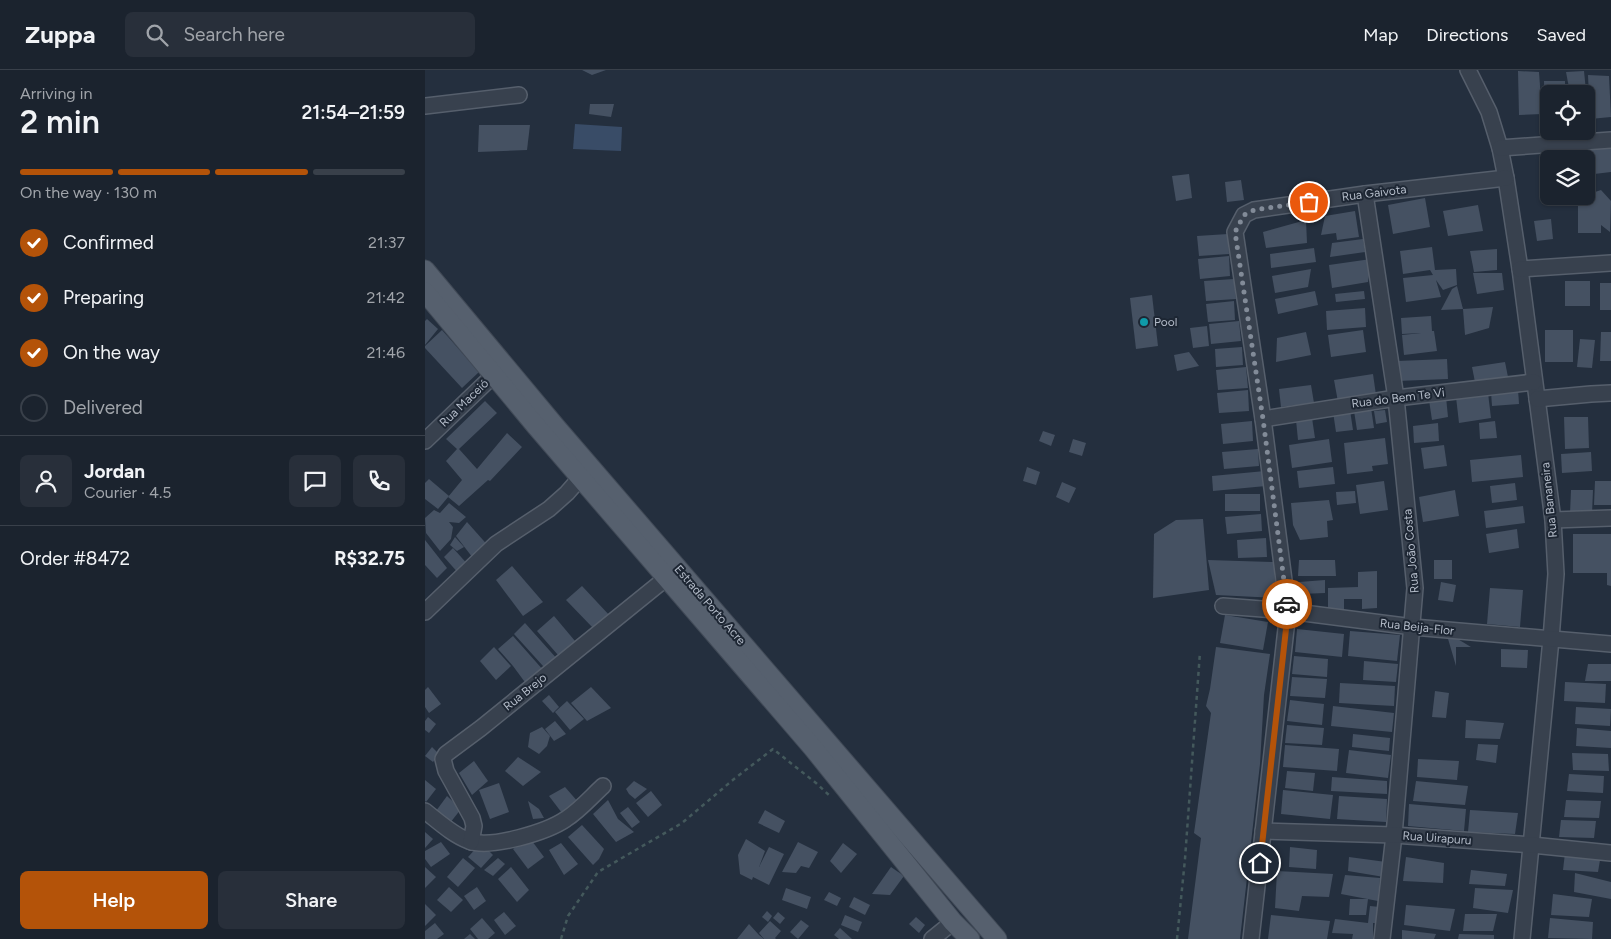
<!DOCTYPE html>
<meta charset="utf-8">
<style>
body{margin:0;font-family:Figtree,sans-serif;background:#282f3a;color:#f1f3f6;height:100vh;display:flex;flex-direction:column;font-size:19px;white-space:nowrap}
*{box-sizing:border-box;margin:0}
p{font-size:16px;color:#a0a4aa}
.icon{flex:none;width:28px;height:28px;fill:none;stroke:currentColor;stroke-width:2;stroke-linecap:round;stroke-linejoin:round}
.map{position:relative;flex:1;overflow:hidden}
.side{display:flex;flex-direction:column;background:#1b232e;width:425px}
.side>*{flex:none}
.tools{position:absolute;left:1115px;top:15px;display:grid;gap:10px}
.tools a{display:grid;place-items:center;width:55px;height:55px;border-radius:8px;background:#1b232e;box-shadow:0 1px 4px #0004,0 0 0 1px #39404a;font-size:25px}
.pin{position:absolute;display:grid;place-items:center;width:42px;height:42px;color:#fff;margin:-21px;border:2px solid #fff;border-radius:50%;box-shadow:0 1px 5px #0007}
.courier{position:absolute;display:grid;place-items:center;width:50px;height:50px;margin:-25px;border:4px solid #b45309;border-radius:50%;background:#fff;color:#222;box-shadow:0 1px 6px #0007}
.overview em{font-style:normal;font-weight:600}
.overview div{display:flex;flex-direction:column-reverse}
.overview{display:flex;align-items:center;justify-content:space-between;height:85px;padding:0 20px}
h1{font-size:32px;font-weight:600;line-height:38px}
.bar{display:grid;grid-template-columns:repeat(4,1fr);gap:8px 5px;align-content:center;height:60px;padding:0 20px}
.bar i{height:6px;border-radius:4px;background:#39404a}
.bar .selected{background:#b45309}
.bar p{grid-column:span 4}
.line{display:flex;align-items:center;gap:12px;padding:0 20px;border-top:1px solid #39404a}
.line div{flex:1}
.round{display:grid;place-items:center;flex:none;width:52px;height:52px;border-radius:8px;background:#282f3a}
ol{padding:0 20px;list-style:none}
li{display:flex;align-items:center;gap:15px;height:55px}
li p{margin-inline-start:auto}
li .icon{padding:5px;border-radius:50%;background:#b45309;color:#fff;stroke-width:4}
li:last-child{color:#a0a4aa}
li i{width:28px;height:28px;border:2px solid #39404a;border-radius:50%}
.cta{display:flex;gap:10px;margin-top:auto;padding:10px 20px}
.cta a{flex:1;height:58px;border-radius:8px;background:#b45309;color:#fff;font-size:20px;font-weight:600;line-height:58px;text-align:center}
.cta a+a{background:#282f3a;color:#f1f3f6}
header{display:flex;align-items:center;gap:30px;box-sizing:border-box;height:70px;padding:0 25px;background:#1b232e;border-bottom:1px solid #39404a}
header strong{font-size:24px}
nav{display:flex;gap:28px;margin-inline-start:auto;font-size:18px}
.search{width:350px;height:45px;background:#282f3a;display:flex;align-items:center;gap:12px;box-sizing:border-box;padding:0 18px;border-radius:8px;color:#a0a4aa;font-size:19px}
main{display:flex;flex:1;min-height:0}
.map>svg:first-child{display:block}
.water{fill:#394c67}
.building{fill:#455162}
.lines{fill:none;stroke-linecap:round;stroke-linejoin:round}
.minor-casing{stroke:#565f6c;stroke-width:18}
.major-casing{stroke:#414a57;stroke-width:21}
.path{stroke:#44595c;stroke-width:2.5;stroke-dasharray:4 4;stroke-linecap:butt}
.minor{stroke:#38414e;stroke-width:15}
.major{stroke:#56606e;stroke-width:19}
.done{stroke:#828b98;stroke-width:5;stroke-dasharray:0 9}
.route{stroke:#b45309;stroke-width:6}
.culture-dot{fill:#0f9aa8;stroke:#1d2633;stroke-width:2}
.labels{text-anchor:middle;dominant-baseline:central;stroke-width:4;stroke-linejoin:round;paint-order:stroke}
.street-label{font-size:12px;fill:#b4bcc9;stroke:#1d2633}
.poi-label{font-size:12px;fill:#b4bcc9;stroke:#1d2633;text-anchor:start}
</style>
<header>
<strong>Zuppa</strong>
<div class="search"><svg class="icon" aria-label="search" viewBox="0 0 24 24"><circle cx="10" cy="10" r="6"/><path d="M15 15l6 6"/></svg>Search here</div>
<nav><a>Map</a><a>Directions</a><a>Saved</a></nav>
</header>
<main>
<section class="side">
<div class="overview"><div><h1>2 min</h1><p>Arriving in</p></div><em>21:54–21:59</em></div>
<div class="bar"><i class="selected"></i><i class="selected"></i><i class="selected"></i><i></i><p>On the way · 130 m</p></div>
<ol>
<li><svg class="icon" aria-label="check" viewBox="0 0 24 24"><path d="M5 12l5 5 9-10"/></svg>Confirmed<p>21:37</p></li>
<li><svg class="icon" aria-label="check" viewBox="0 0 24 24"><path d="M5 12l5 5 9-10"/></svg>Preparing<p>21:42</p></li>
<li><svg class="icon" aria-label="check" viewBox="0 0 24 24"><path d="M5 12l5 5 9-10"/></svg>On the way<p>21:46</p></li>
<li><i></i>Delivered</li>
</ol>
<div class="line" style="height:90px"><a class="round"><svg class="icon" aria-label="person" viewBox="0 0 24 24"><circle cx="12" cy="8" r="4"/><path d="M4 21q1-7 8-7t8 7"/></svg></a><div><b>Jordan</b><p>Courier · 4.5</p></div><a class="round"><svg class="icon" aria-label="chat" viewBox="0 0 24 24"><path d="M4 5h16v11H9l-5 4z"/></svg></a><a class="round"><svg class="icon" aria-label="phone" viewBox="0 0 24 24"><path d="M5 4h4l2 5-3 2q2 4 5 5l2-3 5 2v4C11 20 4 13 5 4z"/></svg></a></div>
<div class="line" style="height:65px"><div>Order #8472</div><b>R$32.75</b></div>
<div class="cta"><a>Help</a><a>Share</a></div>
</section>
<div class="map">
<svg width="1186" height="869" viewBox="0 0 1186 869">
<rect width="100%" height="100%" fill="#242f3e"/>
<path class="water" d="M150,54L197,57L196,81L148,79Z"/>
<g class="building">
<path d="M157,0H181L167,5Z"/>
<path d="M1093,1L1114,2L1117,44L1094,45Z"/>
<path d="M1159,1L1161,21L1145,23L1141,2Z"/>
<path d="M1163,5L1184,6L1186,47L1165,49Z"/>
<path d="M1119,11H1140V24H1124V54L1120,55Z"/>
<path d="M165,34H189L186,47L164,44Z"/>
<path d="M54,55H105L102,80L53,82Z"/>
<path d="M1186,76V102L1161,105L1159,78Z"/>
<path d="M1147,77L1148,89H1131L1130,80Z"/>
<path d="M764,104L767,128L751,131L747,106Z"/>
<path d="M816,110L819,130L802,132L800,112Z"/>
<path d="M1176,120L1186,131L1185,162L1176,155V163H1153V127L1161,126V125Z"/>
<path d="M1000,128L1005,157L968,164L963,135Z"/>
<path d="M1053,135L1058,161L1023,166L1018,141Z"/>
<path d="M930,141L934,167L912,170L911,163L896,165L900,146Z"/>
<path d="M1126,149L1128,169L1112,171L1109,151Z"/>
<path d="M881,150L882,173L841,178L838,162Z"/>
<path d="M803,164L804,184L774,186L772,166Z"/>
<path d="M938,169L940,182L905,187L907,173Z"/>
<path d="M1007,177L1010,200L1031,199L1032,215L1018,220L1011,210L1016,227L981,232L978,208L1008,205L1005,200L978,204L975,181Z"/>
<path d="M889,178L891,192L846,198L845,184Z"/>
<path d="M1072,179V200L1049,202L1045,181Z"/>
<path d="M804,186L805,206L775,209L773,189Z"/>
<path d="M946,189L943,212L907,218L904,195Z"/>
<path d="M886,199L883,217L850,223L847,206Z"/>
<path d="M1048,203H1077L1079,220L1052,224Z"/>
<path d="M809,209L811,229L781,231L779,211Z"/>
<rect x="1140" y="211" width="25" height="25"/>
<rect x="1175" y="213" width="11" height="27"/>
<path d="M1032,216L1038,239L1016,240L1027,219Z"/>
<path d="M890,221L893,235L853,244L850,229Z"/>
<path d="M939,221L940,229L911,232L910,224Z"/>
<path d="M727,225L733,276L711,279L705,228Z"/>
<path d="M809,231L810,250L783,252L781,234Z"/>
<path d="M1068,237L1064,258L1040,265L1038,239Z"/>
<path d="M940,238L941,257L902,260L901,241Z"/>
<path d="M1006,246L1007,261H1009L1012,281L979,285L977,265L996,263L977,264L976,248Z"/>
<path d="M2,249L13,259L0,275V251Z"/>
<path d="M814,251L816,271L786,274L784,254Z"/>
<path d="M782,256L784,276L768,278L765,258Z"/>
<path d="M17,260L54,302L37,318L0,278V276Z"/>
<path d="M938,260L941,282L906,287L903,265Z"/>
<rect x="1120" y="260" width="28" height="32"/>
<path d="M881,262L886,285L851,292L852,268Z"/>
<path d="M1176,262H1186V291H1175Z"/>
<path d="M1155,269L1170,270L1167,298L1152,297Z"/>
<path d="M817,277L818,295L791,297L790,279Z"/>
<path d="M764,282L774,296L752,301L749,285Z"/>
<path d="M1022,289L1023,309L972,311V291Z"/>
<path d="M1080,292L1083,307L1050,312L1047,297Z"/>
<path d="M821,297L823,318L793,320L791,300Z"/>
<path d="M948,304L951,325L913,332L909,310Z"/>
<path d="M886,315L889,333L856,337L854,319Z"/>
<path d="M1093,319L1094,334L1067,336L1066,322Z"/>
<path d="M823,320L824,341L794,343L792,323Z"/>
<path d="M1063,323L1066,348L1034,353L1031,327Z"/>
<path d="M1021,327L1023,347L1007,350L1004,330Z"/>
<path d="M60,331L72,343L34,379L52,399L82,363L97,377L65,411L63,410L34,436L23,427L37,410L21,391L32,379L21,369Z"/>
<path d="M946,338L949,358L932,360L929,341Z"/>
<path d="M925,340L928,360L911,362L908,342Z"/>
<path d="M960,340L962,352L951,354L949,341Z"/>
<path d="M1139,347H1163L1164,378L1140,379Z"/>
<path d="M887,348L890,368L873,370L871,350Z"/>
<path d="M827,351L828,371L798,374L796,354Z"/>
<path d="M1070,351L1072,368L1055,369L1054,353Z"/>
<path d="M1013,353L1014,371L989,373L988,356Z"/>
<path d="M618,361L630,365L626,376L614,371Z"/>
<path d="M960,368L963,394L947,396L948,401L922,404L919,373Z"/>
<path d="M648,369L661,373L657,386L644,382Z"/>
<path d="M904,369L907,392L867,398L864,375Z"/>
<path d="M1019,375L1022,396L999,399L996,378Z"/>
<path d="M833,379L834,396L799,399L797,382Z"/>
<path d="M1166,382L1167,401L1137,403L1136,384Z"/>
<path d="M1096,385L1098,407L1047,412L1045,390Z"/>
<path d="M602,397L615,402L611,415L598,411Z"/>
<path d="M908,397L910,414L874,418L872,401Z"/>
<path d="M840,401L841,416L788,421L787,406Z"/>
<path d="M4,409L24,426L13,439L0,429V413Z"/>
<path d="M959,411L963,440L935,444L931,415Z"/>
<path d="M1170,411H1186V435H1169Z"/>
<path d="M637,412L651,418L644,433L631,427Z"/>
<path d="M1090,413L1092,430L1067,433L1065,416Z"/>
<path d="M1030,420L1034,446L998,452L994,427Z"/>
<path d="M1146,420H1168L1167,444H1145Z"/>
<path d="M930,421L931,433L912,435L911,422Z"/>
<rect x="800" y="424" width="35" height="17"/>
<path d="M904,430L908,450L902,451L903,467L875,470L868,455L866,433Z"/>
<path d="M24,433L41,447L34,453L24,452L28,457L26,469L15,481L1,463L0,448L9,440L15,443Z"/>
<path d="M1098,436L1100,453L1061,458L1059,441Z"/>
<path d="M836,444L837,461L802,464L800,447Z"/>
<path d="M778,449L784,520L728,528L729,464L751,450Z"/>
<path d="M42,452L66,479L51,492L31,466Z"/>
<path d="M1092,459L1094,478L1064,483L1061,464Z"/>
<path d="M1148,464H1186V516L1182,515V503H1148Z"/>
<path d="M30,467L39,477L32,481L25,475Z"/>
<path d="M841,468L842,487L813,488L812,470Z"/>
<path d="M0,470L22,498L12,508L0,495Z"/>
<path d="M28,478L45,497L35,505L19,487Z"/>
<path d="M783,490L849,492L851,528L791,525Z"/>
<path d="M874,490H910L911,506H873Z"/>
<rect x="1009" y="490" width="18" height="19"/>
<path d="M87,496L118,532L98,546L71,510Z"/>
<path d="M952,501V538L937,539V529H919V539L903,540V518L933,517V502Z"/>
<path d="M900,510V523L875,524L874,512Z"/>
<path d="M1016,512L1031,515L1028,532L1013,530Z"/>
<path d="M157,516L186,547L169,559L141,530Z"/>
<path d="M1065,518L1098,520L1095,557L1062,554Z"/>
<path d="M800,545L843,552L838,580L795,573Z"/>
<path d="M129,546L150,571L133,585L112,561Z"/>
<path d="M100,553L133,590L126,597L118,596L89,564Z"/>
<path d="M872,559L919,564L917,587L870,582Z"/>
<path d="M925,561L975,565L972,591L923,586Z"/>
<path d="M1021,562L1046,577H1031V596Z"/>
<path d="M88,566L119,601L102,615L88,596L73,579Z"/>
<path d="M69,577L86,596L71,610L55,591Z"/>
<path d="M791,577L845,584L839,625L835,694L815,869H763L776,768L769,763L786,643L781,636L785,619Z"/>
<path d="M1076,579L1103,580L1102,598L1076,597Z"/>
<path d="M869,586L903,589L902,607L867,604Z"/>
<path d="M939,591L973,594L971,612L938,610Z"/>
<path d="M1163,594H1186V611H1160Z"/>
<path d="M867,607L902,609L900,628L865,626Z"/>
<path d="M1140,612L1181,614L1180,633L1139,631Z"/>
<path d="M915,613L970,616L969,636L914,633Z"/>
<path d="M3,617L16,634L4,643L0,637V620Z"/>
<path d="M166,617L186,638L162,651L146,633Z"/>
<path d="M1010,621L1024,623L1021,648L1007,647Z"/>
<path d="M124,625L134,637L128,643L117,631Z"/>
<path d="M865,630L899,634L897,655L862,651Z"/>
<path d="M142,631L159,649L145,660L130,642Z"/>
<path d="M908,636L969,643L967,662L906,656Z"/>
<path d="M1151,637L1186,639L1185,656L1150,654Z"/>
<path d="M3,647L11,654L4,663L0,660V651Z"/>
<path d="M1041,650L1079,653L1075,669L1040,668Z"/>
<path d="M130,651L141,664L129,671L120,659Z"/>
<path d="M862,655L899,658L897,675L860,673Z"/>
<path d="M117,657L125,666L122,676L114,684L103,677L105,663Z"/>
<path d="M1152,658L1186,661V678L1151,676Z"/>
<path d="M928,664L965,668L964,681L927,677Z"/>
<path d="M1053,674L1073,675L1071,693L1051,690Z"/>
<path d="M860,675L914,679L912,701L858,697Z"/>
<path d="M7,677L14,684L8,692L0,686Z"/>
<path d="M924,680L966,685L963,708L921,703Z"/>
<path d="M1147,683L1183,684L1184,701L1148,700Z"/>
<path d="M93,687L116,702L98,716L80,701Z"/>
<path d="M993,689L1034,691L1032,710L992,707Z"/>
<path d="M49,691L63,711L47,725L34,703Z"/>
<path d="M862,701L890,703L888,721L860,718Z"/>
<path d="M1144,704L1179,706L1178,723L1142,721Z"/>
<path d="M907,707L962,711V724L906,721Z"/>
<path d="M0,710L11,719L1,732L0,731Z"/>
<path d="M209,711L222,719L210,729L204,724L201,719Z"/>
<path d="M991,711L1043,716L1040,735L988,731Z"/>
<path d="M74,713L84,742L65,749L54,720Z"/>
<path d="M140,717L154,733L140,747L124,726Z"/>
<path d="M858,720L908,725L905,749L856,744Z"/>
<path d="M226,721L237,735L223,747L211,733Z"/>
<path d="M22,726L36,739L25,753L11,741Z"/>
<path d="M914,726L962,729L961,752L912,749Z"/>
<path d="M183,730L193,749L209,762L191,772L168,744Z"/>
<path d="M1141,730L1176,731L1174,748L1139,747Z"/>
<path d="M103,731L114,739L119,748L108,749Z"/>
<path d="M984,734L1041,739L1039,761L983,756Z"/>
<path d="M203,737L215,752L207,758L195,743Z"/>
<path d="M340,740L360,751L354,763L333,753Z"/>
<path d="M1045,740L1093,743L1090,764L1043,762Z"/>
<path d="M1136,750L1171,751L1169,768L1134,767Z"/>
<path d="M157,755L179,779L174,789L168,795L143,767Z"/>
<path d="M0,762L8,769L0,778Z"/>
<path d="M104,767L119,787L103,799L88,779Z"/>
<path d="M321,769L340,781L334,797L344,777L359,784L344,815L328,807L327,810L315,804L313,785Z"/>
<path d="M16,772L25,784L6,797L0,789V781Z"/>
<path d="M373,772L393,782L384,798L376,796L371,803L357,802Z"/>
<path d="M56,773L68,785L56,798L43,787Z"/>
<path d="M136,773L153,794L139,805L124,780Z"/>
<path d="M418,773L432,784L416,803L405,791Z"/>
<path d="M865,777L892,780L891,799L864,797Z"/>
<path d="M1140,783L1176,784L1173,802L1138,800Z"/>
<path d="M924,787L961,792L959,807L923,801Z"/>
<path d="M981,787L1019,793L1018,813L978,811Z"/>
<path d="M38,788L50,798L33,817L22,807Z"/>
<path d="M73,788L80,794L68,806L59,800Z"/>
<path d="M0,797L11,807L0,818Z"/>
<path d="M86,797L104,820L92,832L73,809Z"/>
<path d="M466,797L479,806L465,825L447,824Z"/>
<path d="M1046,800L1082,804L1080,816L1044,814Z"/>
<path d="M852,801L908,804L904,827L877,826L874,841L850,838Z"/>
<path d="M1150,803L1186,812V829L1149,822Z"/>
<path d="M920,805L955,808L953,831L916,824Z"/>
<path d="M24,817L38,830L26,842L12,830Z"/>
<path d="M52,817L61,831L49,840L39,826Z"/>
<path d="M361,818L386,827L382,839L357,830Z"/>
<path d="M1050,818L1088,820L1083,843L1048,838Z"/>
<path d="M404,822L416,828L412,836L399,830Z"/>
<path d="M1128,824L1167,829L1164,847L1126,845Z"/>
<path d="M429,827L445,835L440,845L424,837Z"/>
<path d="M925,829H943L941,845H924Z"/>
<path d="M0,834L11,845L0,856Z"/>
<path d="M981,835L1030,839L1025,861L979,855Z"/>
<path d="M945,836L955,837L953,853H948V869H927L928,864L907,863L910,849L943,853Z"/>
<path d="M342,841L347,846L343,852L337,847Z"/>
<path d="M79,842L91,856L80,865L69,850Z"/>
<path d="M353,842L360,848L355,854L348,848Z"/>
<path d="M1040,844H1072L1068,861H1038Z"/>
<path d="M420,845L437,852L433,862L416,855Z"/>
<path d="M846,845L905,851L902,869H843Z"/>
<path d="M491,847L500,855L494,863L484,854Z"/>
<path d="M57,848L70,863L63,869H53L45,859Z"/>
<path d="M1125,848L1168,852L1167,869L1123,868Z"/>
<path d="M376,850L384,856L373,869L365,862Z"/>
<path d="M345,851L356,861L350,868L351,869H339L334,863Z"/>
<path d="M10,853L19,864L12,869H0V861Z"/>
<path d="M324,854L334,865L339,869H312Z"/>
<path d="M415,858L427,869H414L409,865Z"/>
<path d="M977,860L1011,864L1009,869H977Z"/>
<path d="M45,864L50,869H39Z"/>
<path d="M1034,864L1069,865V869H1033Z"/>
</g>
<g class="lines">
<g class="minor-casing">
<g id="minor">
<path d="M1043,0L1064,42L1075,78L1081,108L1095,199L1128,450L1131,504L1126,569L1097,869"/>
<path d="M0,36L94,25"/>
<path d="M1075,78L1186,70"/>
<path d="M940,124L971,328L990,518L969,765L957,869"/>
<path d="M1095,199L1186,193"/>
<path d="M1112,329L1166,324L1186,323"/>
<path d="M838,349L971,328L1109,312"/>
<path d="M0,371L76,298"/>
<path d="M1128,450L1186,448"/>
<path d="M798,536L863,541L988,557L1186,574"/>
<path d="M0,542L71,474L124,439L142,423L156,407"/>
<path d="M0,741C14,752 28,765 44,771C66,779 122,762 141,749C155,740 166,727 178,716"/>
<path d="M838,761L969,765L1107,775L1186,783"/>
<path d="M46,772L49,756L47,748L21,701L18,689L21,684L56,658L250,501"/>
<path d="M507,869L528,852"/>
<path d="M826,869L863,541L838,349L810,162L819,145L829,140L940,124L1081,108"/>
</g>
</g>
<g class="major-casing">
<g id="major">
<path d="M0,200L130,356L572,869"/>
<path d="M0,222L111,356L388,678L528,852L545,869"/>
</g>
</g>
<g class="path">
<path d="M136,869L143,846L173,802L257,753L309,709L348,679L391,713L405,726"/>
<path d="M752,869L760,789L775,582"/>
</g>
<use href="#minor" class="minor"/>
<use href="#major" class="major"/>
</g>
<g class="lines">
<path class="done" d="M862,534L838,349L810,162L819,145L829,140L884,132"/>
<path class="route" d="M835,793L863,541L862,534"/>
</g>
<circle class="culture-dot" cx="719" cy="252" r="5"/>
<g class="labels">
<g class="street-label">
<text transform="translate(949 123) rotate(-7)">Rua Gaivota</text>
<text transform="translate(973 328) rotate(-7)">Rua do Bem Te Vi</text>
<text transform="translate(39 333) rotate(-44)">Rua Maceió</text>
<text transform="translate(1124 430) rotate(-96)">Rua Bananeira</text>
<text transform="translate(986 481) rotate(-95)">Rua João Costa</text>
<text transform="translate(285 535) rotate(49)">Estrada Porto Acre</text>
<text transform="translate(992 557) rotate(6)">Rua Beija-Flor</text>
<text transform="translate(100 622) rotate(-39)">Rua Brejo</text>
<text transform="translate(1012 768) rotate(4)">Rua Uirapuru</text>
</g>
<g class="poi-label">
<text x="729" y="252">Pool</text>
</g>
</g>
</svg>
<div class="tools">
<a><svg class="icon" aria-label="locate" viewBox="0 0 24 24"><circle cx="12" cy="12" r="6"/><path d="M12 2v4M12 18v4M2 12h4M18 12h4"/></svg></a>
<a><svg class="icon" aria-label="layers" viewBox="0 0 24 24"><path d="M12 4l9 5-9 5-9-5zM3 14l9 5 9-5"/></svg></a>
</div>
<div class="pin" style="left:884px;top:132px;background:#ea580c"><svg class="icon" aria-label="bag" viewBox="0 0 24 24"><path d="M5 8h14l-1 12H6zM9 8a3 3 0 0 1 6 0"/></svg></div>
<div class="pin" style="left:835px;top:793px;background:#1f2937"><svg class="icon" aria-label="home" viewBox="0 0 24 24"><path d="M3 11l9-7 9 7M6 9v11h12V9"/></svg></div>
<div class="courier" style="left:862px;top:534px"><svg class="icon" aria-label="car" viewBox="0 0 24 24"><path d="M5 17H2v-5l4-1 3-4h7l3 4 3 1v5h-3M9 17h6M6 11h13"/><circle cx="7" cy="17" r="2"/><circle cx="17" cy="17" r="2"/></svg></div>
</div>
</main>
